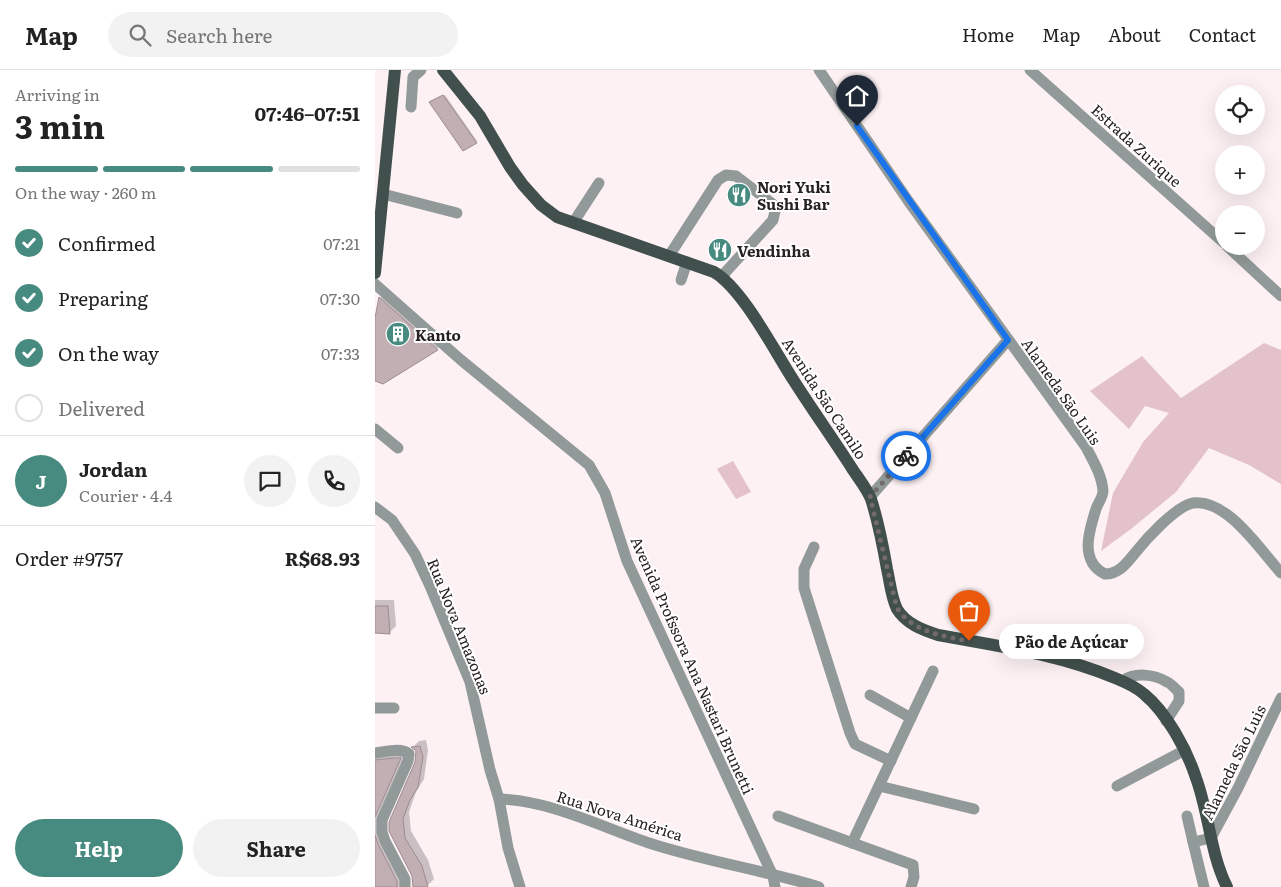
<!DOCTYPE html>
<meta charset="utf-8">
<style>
body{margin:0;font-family:Literata,serif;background:#f2f2f2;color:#222;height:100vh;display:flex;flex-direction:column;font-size:19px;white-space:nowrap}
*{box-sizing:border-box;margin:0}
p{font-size:16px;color:#767676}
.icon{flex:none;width:28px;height:28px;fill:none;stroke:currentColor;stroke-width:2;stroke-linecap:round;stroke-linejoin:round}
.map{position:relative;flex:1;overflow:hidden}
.details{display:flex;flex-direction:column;background:#fff;width:375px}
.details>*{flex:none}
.fabs{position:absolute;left:840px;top:15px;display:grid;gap:10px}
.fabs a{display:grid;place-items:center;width:50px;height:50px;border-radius:50%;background:#fff;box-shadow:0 5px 20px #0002;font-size:25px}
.pin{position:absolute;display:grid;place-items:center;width:42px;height:42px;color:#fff;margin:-51px -21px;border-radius:50% 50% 50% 0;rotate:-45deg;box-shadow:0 0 5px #0007}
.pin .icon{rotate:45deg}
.courier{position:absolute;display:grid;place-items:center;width:50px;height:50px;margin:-25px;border:4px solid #1a73e8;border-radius:50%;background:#fff;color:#222;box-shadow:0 1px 6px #0007}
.bubble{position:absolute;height:35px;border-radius:18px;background:#fff;box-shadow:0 5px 20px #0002;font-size:16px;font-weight:700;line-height:35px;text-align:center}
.summary em{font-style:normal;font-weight:700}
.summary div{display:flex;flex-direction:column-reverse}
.summary{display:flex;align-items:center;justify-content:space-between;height:85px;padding:0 15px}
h1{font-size:32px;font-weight:700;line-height:38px}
.bar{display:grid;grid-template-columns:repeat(4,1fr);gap:8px 5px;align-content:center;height:60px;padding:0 15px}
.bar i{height:6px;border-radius:4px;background:#e0e0e0}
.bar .current{background:#478b80}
.bar p{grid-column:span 4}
.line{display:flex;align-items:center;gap:12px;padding:0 15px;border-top:1px solid #e0e0e0}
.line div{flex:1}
.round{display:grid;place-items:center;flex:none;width:52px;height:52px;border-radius:26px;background:#f2f2f2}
ol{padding:0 15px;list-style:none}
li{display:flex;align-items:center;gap:15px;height:55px}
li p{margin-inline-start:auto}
li .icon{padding:5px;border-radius:50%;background:#478b80;color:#fff;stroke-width:4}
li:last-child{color:#767676}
li i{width:28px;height:28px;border:2px solid #e0e0e0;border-radius:50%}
.action{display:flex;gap:10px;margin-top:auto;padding:10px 15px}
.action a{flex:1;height:58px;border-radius:30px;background:#478b80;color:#fff;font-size:20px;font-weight:700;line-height:58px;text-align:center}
.action a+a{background:#f2f2f2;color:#222}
header{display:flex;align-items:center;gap:30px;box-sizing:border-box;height:70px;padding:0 25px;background:#fff;border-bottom:1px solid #e0e0e0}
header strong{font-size:24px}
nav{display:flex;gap:28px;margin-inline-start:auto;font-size:18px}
.search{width:350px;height:45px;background:#f2f2f2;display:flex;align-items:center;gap:12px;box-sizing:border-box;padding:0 18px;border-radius:28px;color:#767676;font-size:19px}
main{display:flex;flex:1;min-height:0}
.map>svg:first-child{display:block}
.green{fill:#e3c2cb}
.shadow{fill:#0003}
.building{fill:#c2afb4;stroke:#9d8b90}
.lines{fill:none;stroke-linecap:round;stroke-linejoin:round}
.minor{stroke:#919a98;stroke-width:11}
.major{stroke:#42504d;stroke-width:12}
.done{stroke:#736a6c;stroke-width:5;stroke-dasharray:0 9}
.route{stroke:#1a73e8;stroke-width:6}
.labels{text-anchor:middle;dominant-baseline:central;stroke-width:4;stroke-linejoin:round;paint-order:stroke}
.street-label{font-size:15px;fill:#282123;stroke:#fff}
.poi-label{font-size:15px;font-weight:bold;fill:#282123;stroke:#fff;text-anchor:start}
</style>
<header>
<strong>Map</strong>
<div class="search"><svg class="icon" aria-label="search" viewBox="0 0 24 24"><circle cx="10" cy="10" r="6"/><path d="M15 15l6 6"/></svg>Search here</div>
<nav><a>Home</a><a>Map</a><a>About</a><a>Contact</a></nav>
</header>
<main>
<section class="details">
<div class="summary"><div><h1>3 min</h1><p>Arriving in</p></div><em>07:46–07:51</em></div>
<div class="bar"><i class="current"></i><i class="current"></i><i class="current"></i><i></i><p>On the way · 260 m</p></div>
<ol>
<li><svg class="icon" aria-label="check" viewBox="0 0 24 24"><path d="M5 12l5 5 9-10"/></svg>Confirmed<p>07:21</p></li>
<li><svg class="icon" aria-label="check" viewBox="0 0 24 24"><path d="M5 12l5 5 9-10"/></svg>Preparing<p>07:30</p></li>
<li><svg class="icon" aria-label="check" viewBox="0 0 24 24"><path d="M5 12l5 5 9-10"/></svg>On the way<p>07:33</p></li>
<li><i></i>Delivered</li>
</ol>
<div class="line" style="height:90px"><b class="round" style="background:#478b80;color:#fff">J</b><div><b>Jordan</b><p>Courier · 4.4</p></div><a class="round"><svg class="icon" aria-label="chat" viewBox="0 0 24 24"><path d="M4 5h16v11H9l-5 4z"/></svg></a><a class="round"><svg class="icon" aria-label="phone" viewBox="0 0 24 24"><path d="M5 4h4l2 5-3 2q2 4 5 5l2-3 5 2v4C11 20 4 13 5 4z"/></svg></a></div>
<div class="line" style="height:65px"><div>Order #9757</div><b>R$68.93</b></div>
<div class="action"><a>Help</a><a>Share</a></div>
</section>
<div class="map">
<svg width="906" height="817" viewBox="0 0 906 817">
<rect width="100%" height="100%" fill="#fdf1f4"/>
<g class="green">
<path d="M889,273L906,280V414L874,395L834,378L801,422L756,459L726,481L738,423L768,372L794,343L770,336L754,359L715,321L767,286L806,328Z"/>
<path d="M358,391L376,422L361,429L342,399Z"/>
</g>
<g class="shadow">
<path d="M70,25L102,71L101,72L57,32Z"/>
<path d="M11,222L68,273L62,279L8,312L0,309V255L5,228Z"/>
<path d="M0,530H19L21,556L14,563L0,562Z"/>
<path d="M51,670L53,680L49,709L41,722L34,742L36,761L53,790L59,809L53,815L38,817V806L16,760L42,693V681L38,677L44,671Z"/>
<path d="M0,682L31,683L5,743L28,804L25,817H0Z"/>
</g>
<g class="building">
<path d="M68,25L102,73L88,81L54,32Z"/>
<path d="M4,227L63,280L8,314L0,311V248Z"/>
<path d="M0,536H13L15,564L0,563Z"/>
<path d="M45,676L48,687L43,717L35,730L28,749L30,768L47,796L53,817H38L37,806L14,761V752L40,692L41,681L36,677Z"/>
<path d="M18,688H26L0,747V690Z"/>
<path d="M0,765L3,774L22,811V817H0Z"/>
</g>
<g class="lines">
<g class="minor">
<path d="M444,0L534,132L711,377C718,391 727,405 728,421C728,427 723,433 721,439C714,461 704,491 730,504C744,504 752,493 760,483C771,469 801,436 818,433C852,428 886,481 906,503"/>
<path d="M655,0L849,173"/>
<path d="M36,37L38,7L46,0"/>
<path d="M8,124L82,143"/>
<path d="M198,153L224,113"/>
<path d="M852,176L906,226"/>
<path d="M294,186L343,110L351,105L361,106L399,135L400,141L398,150L347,206"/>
<path d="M306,210L312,192"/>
<path d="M0,214L86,290L214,395L230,423L252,491L398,806L400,817"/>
<path d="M0,359L23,378"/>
<path d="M495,427L633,270"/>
<path d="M0,437L17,450L40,484L55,516L95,612L115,700L124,729L133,778L145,817"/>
<path d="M439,477L429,499V518L475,663L480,674L516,691"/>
<path d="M747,611C760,602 779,604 792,612C797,614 800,619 804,622V631L791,651"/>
<path d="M495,625L536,648"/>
<path d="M0,638H19"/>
<path d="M0,683C10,682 26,677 34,684L33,691L7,750V762L10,771L30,809V817"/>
<path d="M504,716L599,739"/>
<path d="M742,716L810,680"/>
<path d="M124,729C177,731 224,756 274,773C329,791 388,800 444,817"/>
<path d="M403,746L538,795L539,807L536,817"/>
<path d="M812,746L818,772"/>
<path d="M477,773L558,601"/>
<path d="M829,817L818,772L836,768L863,718L906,628"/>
</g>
<g class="major">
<path d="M68,0L105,46L135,97L148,115L166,135L182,147L339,202C368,219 400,282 419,311C438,341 459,370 478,400C484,409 492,419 496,429C503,451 508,476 512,499C515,512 516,527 522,539C531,554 548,560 563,565C622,576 684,584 740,608C750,612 761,617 769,624C792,643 812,680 821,708C834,743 835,783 852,817"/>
<path d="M0,203L20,0"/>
</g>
</g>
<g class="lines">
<path class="done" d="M531,386L495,427L522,538C538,562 567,566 594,571"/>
<path class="route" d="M482,56L633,270L531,386"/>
</g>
<defs>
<g id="restaurant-disc" transform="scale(1.25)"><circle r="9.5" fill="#478b80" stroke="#fff"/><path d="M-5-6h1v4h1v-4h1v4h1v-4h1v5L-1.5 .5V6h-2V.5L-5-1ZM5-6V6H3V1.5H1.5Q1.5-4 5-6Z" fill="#fff"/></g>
<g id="building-disc" transform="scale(1.25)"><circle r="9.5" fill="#478b80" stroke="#fff"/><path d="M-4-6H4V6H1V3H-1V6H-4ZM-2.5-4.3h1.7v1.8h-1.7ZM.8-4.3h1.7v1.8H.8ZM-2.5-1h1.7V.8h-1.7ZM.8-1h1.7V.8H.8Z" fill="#fff"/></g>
</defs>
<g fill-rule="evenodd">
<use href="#restaurant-disc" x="364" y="125"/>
<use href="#restaurant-disc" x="345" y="180"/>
<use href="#building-disc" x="23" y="264"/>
</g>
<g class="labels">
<g class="street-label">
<text transform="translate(762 75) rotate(42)">Estrada Zurique</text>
<text transform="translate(687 321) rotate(55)">Alameda São Luis</text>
<text transform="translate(450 328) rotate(57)">Avenida São Camilo</text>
<text transform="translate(85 556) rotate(68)">Rua Nova Amazonas</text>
<text transform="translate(318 595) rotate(66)">Avenida Profssora Ana Nastari Brunetti</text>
<text transform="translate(858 692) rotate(-64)">Alameda São Luis</text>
<text transform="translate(245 745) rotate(18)">Rua Nova América</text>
</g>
<g class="poi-label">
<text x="382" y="116">Nori Yuki<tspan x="382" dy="17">Sushi Bar</tspan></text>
<text x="362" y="180">Vendinha</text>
<text x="40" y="264">Kanto</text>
</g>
</g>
</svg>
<div class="fabs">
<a><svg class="icon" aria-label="locate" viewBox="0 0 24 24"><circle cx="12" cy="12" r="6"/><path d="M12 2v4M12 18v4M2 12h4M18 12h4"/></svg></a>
<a>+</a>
<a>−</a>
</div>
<div class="pin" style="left:594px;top:571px;background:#ea580c"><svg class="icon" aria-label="bag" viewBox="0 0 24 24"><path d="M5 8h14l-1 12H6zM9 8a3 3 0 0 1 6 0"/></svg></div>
<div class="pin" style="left:482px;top:56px;background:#1f2937"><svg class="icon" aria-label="home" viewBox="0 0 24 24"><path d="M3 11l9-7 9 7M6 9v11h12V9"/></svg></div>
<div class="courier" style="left:531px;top:386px"><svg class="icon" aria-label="bike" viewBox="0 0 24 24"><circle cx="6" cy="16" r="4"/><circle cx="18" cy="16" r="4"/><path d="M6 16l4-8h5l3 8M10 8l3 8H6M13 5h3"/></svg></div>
<div class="bubble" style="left:624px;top:554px;width:145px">Pão de Açúcar</div>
</div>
</main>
